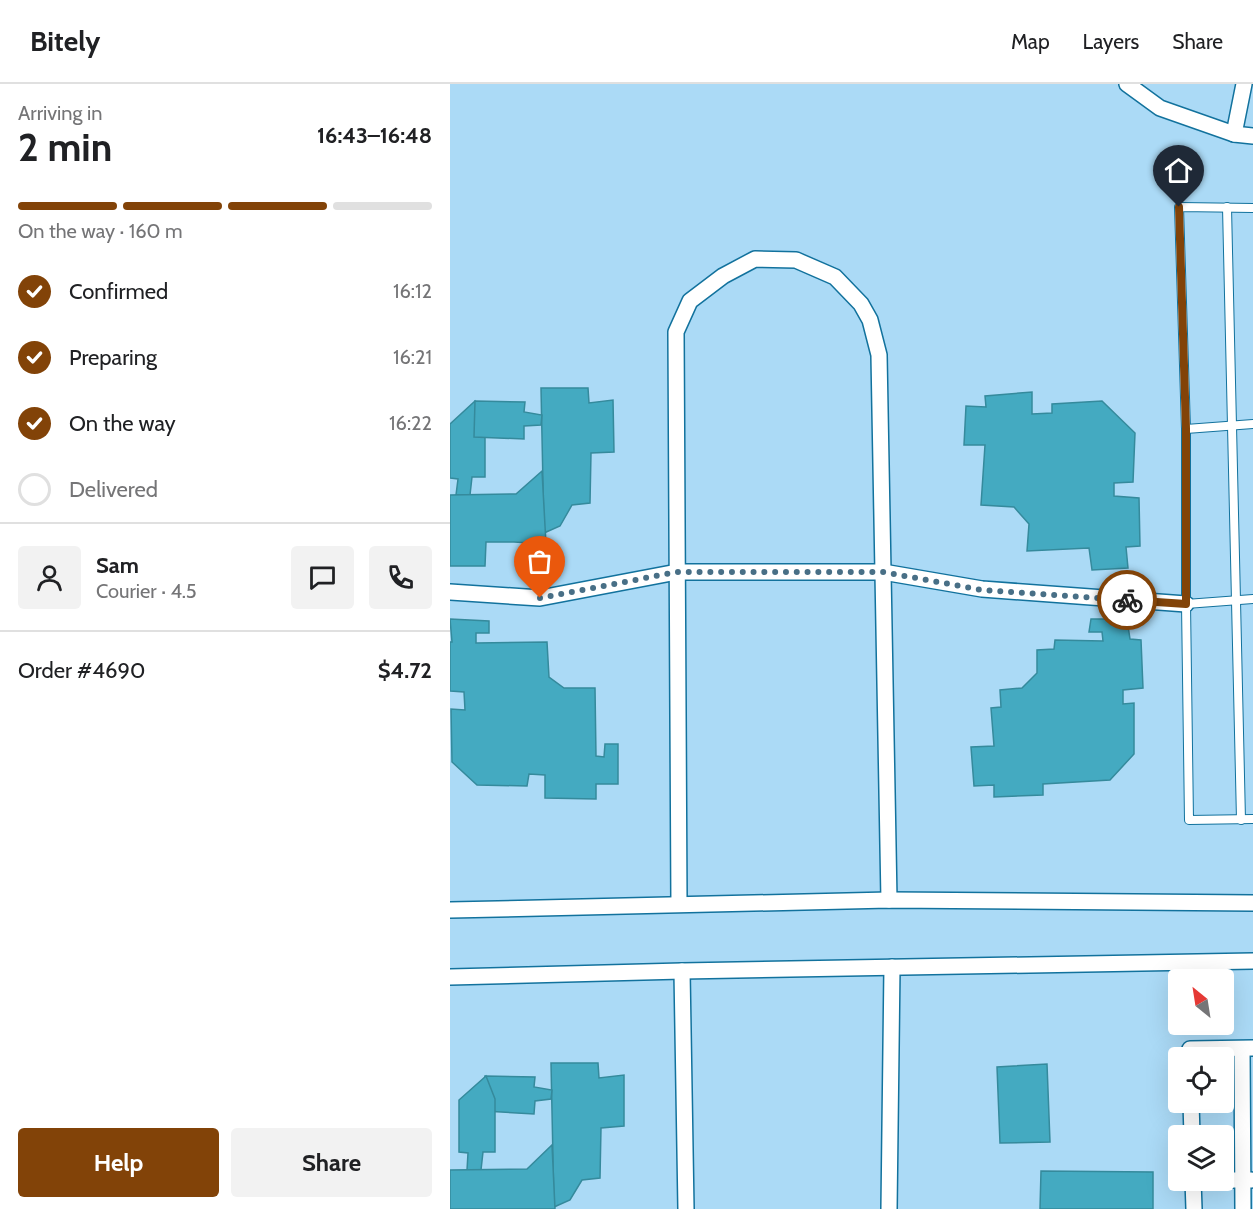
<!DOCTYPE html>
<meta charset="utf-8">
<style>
body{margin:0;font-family:Cabin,sans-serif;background:#f2f2f2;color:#202124;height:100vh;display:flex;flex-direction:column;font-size:22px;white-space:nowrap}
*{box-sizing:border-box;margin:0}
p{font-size:20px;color:#757577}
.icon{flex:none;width:33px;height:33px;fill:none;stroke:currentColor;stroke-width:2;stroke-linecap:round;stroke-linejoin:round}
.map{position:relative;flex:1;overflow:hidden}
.details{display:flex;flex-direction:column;background:#fff;width:450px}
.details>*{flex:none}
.needle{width:39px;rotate:330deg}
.buttons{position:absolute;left:718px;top:885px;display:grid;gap:12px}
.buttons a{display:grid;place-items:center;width:66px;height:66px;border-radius:6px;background:#fff;box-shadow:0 6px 24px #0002;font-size:30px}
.pin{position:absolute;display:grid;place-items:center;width:51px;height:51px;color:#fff;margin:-62px -26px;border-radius:50% 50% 50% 0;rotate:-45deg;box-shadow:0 0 6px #0007}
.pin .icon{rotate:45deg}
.courier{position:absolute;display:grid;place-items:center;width:60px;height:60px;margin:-30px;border:4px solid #824308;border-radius:50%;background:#fff;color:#222;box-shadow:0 2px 8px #0007}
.overview em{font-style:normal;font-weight:700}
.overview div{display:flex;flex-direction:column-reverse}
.overview{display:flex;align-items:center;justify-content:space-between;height:102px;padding:0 18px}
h1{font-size:39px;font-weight:700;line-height:45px}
.bar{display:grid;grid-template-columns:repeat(4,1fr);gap:9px 6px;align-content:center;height:72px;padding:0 18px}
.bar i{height:8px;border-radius:4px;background:#e0e0e0}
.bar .current{background:#824308}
.bar p{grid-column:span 4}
.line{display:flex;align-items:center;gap:15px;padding:0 18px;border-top:2px solid #e0e0e0}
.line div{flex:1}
.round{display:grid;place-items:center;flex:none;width:63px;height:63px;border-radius:6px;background:#f2f2f2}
ol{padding:0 18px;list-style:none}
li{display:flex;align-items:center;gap:18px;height:66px}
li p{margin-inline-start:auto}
li .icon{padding:6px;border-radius:50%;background:#824308;color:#fff;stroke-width:4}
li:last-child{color:#757577}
li i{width:33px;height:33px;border:3px solid #e0e0e0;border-radius:50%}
.cta{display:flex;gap:12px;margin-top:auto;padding:12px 18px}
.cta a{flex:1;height:69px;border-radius:6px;background:#824308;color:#fff;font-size:24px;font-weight:700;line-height:69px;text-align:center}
.cta a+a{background:#f2f2f2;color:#202124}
header{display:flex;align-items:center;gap:36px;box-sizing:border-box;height:84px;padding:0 30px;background:#fff;border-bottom:2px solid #e0e0e0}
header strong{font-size:28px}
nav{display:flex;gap:33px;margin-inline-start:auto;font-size:21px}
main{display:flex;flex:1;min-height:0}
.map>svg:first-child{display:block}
.building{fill:#44aac1;stroke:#358a9c;stroke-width:1.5}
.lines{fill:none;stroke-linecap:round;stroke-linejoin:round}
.lane-casing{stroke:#12729d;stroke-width:10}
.street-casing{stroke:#12729d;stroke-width:18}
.lane{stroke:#fff;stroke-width:8}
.street{stroke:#fff;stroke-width:15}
.done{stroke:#486f86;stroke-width:6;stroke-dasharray:0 10.8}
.route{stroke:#824308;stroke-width:8}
</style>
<header>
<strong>Bitely</strong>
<nav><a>Map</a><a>Layers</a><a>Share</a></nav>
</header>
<main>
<section class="details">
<div class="overview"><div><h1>2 min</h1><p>Arriving in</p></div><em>16:43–16:48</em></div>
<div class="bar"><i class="current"></i><i class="current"></i><i class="current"></i><i></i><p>On the way · 160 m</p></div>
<ol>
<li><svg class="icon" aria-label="check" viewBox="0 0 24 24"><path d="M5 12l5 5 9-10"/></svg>Confirmed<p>16:12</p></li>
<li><svg class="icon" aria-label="check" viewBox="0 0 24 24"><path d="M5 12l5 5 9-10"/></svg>Preparing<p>16:21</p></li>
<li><svg class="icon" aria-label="check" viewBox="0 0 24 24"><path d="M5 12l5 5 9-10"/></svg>On the way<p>16:22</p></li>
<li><i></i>Delivered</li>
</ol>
<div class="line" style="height:108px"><a class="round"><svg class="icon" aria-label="person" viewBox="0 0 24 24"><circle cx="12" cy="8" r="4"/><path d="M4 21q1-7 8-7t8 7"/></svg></a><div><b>Sam</b><p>Courier · 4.5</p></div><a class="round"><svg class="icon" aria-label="chat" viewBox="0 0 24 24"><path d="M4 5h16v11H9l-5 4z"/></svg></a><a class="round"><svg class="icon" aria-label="phone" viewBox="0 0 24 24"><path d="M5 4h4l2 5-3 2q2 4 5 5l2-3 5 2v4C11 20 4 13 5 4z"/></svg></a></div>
<div class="line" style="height:78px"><div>Order #4690</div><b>$4.72</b></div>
<div class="cta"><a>Help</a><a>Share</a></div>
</section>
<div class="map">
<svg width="803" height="1125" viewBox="0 0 803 1125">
<rect width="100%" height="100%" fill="#abdaf6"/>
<g class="building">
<path d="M91,304H138L139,319L163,316L164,368L141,369L140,419L122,421L110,442L94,449Z"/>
<path d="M582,308V330L602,329V320L652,317L685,349L683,398L664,399V412L689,414L690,462L676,463L678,484L642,486L639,464L577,467L579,440L564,423L531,421L535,361H514L516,322L536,323L535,312Z"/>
<path d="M25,317L35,341V393H22L20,411H6L8,395L0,394V340Z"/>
<path d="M25,317L75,318L74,328L92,331L91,341L74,342V355L24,353Z"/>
<path d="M92,387L96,460L64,458H36L35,482H0V411L66,410Z"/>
<path d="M0,535L39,537V549H26V559L97,558L99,593L114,604H145L146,672L154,673L155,660H168V700H146V715L95,714V691L79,690L77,702L27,701L2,678L1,625L15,626L14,608L0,607V558H2Z"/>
<path d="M641,535H677L680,555L691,556L693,604L673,606V620L684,619V670L660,696L593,700V711L544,713V701L524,702L521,663L544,662L541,624L551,623L550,606L572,604L587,589V566L604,565L605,556L653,557L652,548H639Z"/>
<path d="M101,979H148L149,994L174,991V1042L151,1044L150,1094L132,1096L120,1116L104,1123Z"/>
<path d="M597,980L600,1058L550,1059L547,983Z"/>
<path d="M35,992L85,993L84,1003L102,1006L101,1015L85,1017L84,1030L34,1027Z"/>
<path d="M36,992L45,1015V1068H33L31,1086H17L18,1069L9,1068V1016Z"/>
<path d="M102,1061L105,1125H0V1086L77,1085Z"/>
<path d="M591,1087L703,1088V1125H590Z"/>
</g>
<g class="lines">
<g class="lane-casing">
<g id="lane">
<path d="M777,123L791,736"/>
<path d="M803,124L729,123L736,345V520L739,736L803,735"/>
<path d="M736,345L803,340"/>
<path d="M736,520L803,515"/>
</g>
</g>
<g class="street-casing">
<g id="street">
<path d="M677,0L710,24L784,50L803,52"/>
<path d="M784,50L794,0"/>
<path d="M0,508L90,514L227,488H433L532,505L736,520"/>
<path d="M229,820L226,248L240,217L273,192L305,175L346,176L385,193L411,220L420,236L429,271L439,816"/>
<path d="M0,826L439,816L803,819"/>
<path d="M232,887L236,1125"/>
<path d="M0,893L232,887L803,877"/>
<path d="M792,965L793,1125"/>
<path d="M740,974V965L803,964"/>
<path d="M741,1018L742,1052"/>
<path d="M743,1096L744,1125"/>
<path d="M774,1096H801"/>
<path d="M439,1125L442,883"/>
</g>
</g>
<use href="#lane" class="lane"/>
<use href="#street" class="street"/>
</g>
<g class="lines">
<path class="done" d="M90,514L227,488H433L532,506L677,516"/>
<path class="route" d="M677,516L736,520V345L729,123"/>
</g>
</svg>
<div class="buttons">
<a><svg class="needle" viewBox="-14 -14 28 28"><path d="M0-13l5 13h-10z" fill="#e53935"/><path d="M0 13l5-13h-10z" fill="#757577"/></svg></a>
<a><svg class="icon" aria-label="locate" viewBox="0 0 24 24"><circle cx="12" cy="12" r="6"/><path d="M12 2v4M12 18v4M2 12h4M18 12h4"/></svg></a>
<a><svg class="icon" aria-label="layers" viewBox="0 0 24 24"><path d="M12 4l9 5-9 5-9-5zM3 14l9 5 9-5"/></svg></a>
</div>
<div class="pin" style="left:90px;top:514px;background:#ea580c"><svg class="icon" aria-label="bag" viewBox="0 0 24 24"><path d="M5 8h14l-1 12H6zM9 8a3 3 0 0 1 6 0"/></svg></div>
<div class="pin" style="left:729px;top:123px;background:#1f2937"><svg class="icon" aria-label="home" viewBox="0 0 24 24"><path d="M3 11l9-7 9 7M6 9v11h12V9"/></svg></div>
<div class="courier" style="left:677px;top:516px"><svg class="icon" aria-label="bike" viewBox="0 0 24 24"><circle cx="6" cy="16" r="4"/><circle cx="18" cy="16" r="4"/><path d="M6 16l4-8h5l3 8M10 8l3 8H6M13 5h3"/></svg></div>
</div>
</main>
